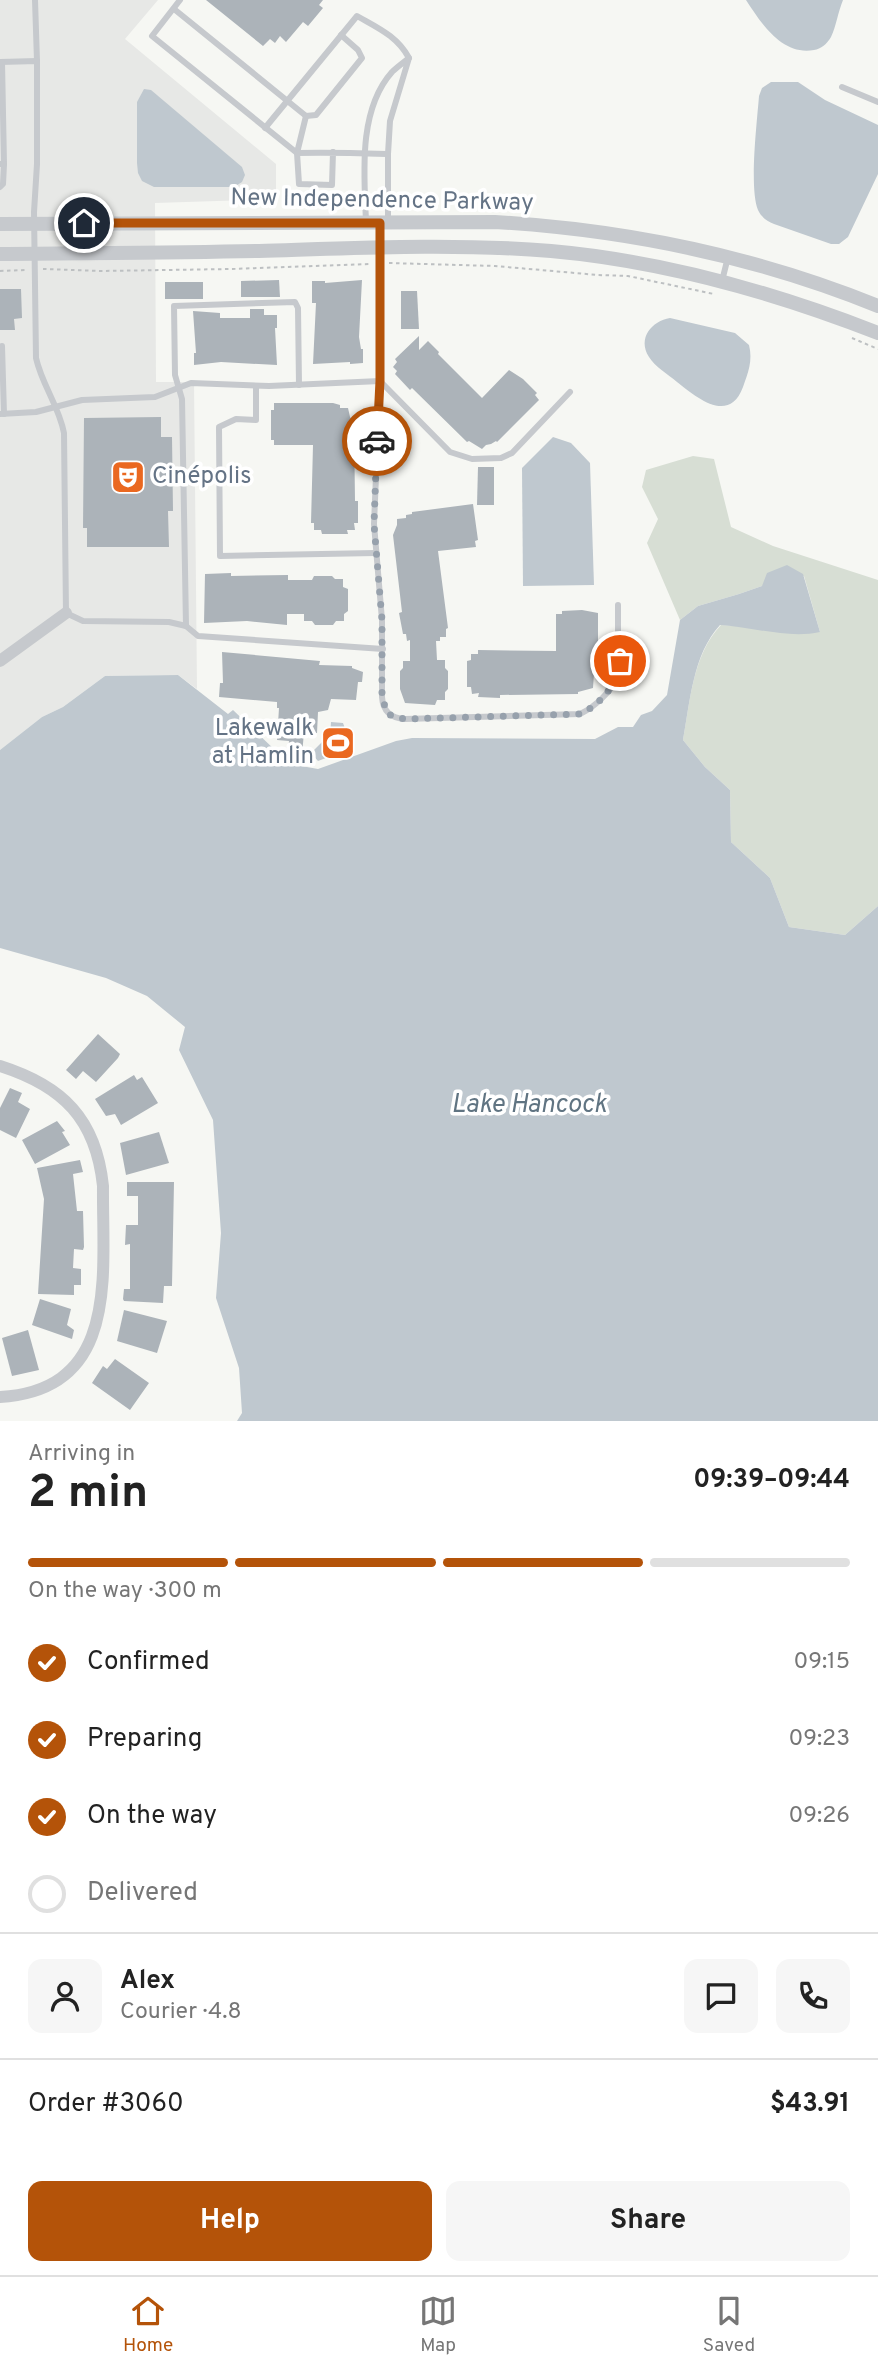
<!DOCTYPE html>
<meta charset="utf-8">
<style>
body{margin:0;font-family:Overpass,sans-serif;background:#f6f6f6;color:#222;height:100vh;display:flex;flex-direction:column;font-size:26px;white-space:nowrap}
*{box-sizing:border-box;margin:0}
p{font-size:23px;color:#767676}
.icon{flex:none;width:38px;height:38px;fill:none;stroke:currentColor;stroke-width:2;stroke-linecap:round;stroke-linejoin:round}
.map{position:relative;height:1421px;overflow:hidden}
.details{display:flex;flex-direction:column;background:#fff;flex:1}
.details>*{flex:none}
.pin{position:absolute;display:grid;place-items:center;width:60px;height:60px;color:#fff;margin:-30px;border:4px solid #fff;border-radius:50%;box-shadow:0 2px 7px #0007}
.courier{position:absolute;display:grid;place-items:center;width:70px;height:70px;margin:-35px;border:5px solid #b45309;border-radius:50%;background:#fff;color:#222;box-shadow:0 2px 9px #0007}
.headline em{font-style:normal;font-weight:700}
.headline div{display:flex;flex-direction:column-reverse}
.headline{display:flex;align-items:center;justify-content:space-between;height:119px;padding:0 28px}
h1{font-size:46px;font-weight:700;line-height:52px}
.bar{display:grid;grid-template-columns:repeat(4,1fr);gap:10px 7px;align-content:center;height:84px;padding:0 28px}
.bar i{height:9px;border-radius:5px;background:#e0e0e0}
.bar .on{background:#b45309}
.bar p{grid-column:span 4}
.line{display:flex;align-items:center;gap:18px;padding:0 28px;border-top:2px solid #e0e0e0}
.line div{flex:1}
.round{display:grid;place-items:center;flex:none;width:74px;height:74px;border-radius:14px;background:#f6f6f6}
ol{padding:0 28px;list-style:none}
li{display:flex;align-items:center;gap:21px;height:77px}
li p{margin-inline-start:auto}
li .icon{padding:7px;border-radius:50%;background:#b45309;color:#fff;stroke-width:4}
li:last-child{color:#767676}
li i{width:38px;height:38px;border:4px solid #e0e0e0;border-radius:50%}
.action{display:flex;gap:14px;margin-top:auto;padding:14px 28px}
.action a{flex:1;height:80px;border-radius:14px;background:#b45309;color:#fff;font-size:28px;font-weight:700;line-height:80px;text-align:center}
.action a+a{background:#f6f6f6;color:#222}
.dock{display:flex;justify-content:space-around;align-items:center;height:98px;border-top:2px solid #e0e0e0;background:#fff;font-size:19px;color:#767676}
.dock a{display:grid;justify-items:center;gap:4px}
.dock .on{color:#b45309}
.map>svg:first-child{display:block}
.built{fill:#e7e8e6}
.green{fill:#d7ded4}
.water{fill:#bfc8cf}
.building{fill:#acb3b9}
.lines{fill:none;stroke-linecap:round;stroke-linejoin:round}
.path{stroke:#bdc0c2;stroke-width:2;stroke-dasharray:3.5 3.5;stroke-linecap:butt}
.service{stroke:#c6c9cd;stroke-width:6}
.minor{stroke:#c6c9cd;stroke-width:12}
.tertiary{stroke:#c6c9cd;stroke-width:14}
.done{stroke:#97a1ac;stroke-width:7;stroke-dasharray:0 12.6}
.route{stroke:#b45309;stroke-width:9}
.labels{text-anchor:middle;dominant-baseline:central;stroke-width:7;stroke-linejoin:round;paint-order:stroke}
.street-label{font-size:24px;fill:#647385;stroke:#fff}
.poi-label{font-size:24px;fill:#647385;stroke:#fff;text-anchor:start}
.water-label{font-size:26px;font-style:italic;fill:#607482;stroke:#fff}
</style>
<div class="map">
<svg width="878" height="1421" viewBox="0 0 878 1421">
<rect width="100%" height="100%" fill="#f6f7f3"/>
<path class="built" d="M0,0H158L125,39L276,164V199L155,203L156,382H194L197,689L178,675L105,676L63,707L42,717L0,750Z"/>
<path class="green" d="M693,456L714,459L731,527L773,546L878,580V906L845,935L789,927L770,878L731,842L730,790L705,767L683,740C690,701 693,654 721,625L820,632L804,576L762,586L739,594L698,606L680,620L647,543L658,519L642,487L646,470Z"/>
<g class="water">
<path d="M746,0H843C838,12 836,27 831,37C827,44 821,49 814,50C782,56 761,23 746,0Z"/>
<path d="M771,82H798L825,100L878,125V174L848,237L839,244H831L774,224C767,221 761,217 758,210C749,188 757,122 759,96L762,88Z"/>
<path d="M144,89L151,90L242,167L245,175L242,182L234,187H154L142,181L138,173L137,163V102Z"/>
<path d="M670,318L735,333L749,345C753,361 748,373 743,387C729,425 696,397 677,382C668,374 655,367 649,357C637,338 652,321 670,318Z"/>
<path d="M553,437L571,443L590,463L594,585L523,586L522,468Z"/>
<path d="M787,565L803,574L820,632C788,639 753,627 720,625C693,654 690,702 683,740L705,767L730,790L731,842L770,878L789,927L845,935L878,906V1421H237L242,1413L239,1368L216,1298L221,1233L213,1120L179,1050L185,1027L147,996L106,978L0,948V750L42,717L63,707L105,676L178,675L228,714L233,710L276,751L272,756L279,762L318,769L396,741L412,738L595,739L618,727H633L641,715L652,711L667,695L680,620L698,606L739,594L762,586L767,573Z"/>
<path d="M331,722L343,723L352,748L318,761L311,753L323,741L325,743L330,737Z"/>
</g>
<g class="building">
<path d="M206,0H323L319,5L323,8L308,26L303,22L286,42L280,36L275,43L270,39L263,46Z"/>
<path d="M279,280L280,297H241V281Z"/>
<path d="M362,280L359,337L361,349H363V363L350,364V362L313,364L316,303H312V281H325V283Z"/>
<rect x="165" y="282" width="38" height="17"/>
<path d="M0,289H21L22,318L14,319L15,330H0Z"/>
<path d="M401,291H417L419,329H401Z"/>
<path d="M250,309H264V315H277V328H275L277,365L221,362L194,365V353H196L193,311L220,313V318H250Z"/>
<path d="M419,336V350L428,341L439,352L438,354L482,398L509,370L523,379L537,393L535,395L539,400L497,442L496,441L491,444L486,445L482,449L469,441L467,442L412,388L410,390L395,374L397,371L393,367L397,362L395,359Z"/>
<path d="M274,403H333L340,405V408H348L350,417L354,424L355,501H358V523H354L355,530H347L348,534H322L321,530H314V523H311L313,445H274V440H271V410H274Z"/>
<path d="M161,417V437H172L173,511H168L169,547H87V528H83L84,418Z"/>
<path d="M478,467H494V505H477Z"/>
<path d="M473,504L478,540L475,541L476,547L438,551L448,628L446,629V637H440V641H436L437,660H445V668L448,671V689L445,692V700H437L435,705L405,703L400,689V671L403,668V661H410V640L407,641L406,634H403L399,613L402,612L393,535L397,525V519L406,518V515L412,514V512Z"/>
<path d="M231,573V576L288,575V580H312L314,576H332L335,579H343V587L348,589V611L344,614V621H336L333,625H315L312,621H304V614H287V625L247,621L204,623L205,574Z"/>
<path d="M582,610L598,613V673H594L593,688L578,692V694L500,695V698L478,697L479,693L472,694L471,687H467V661L471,660V654H478V650L556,651V614H562V611Z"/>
<path d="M222,652L320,661L319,665L352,666V668L363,672L362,682H358L356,700L331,699L328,710L318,712L317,733L304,732L302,755L288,754L289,741L277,740L279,708H277V702L219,697L220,683H223Z"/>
<path d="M98,1034L120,1054L118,1058L96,1082L83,1071L76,1079L66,1070Z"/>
<path d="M134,1075L137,1080L142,1077L158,1103L121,1125L115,1114L106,1116L95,1099Z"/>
<path d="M10,1088L22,1093L18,1102L30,1109L16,1138L0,1130V1108Z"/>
<path d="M57,1121L65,1131L62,1132L70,1145L35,1164L22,1140Z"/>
<path d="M159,1132L169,1163L126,1175L120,1143Z"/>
<path d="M80,1160L83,1172L73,1174L77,1211H83L84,1247L83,1250L74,1249L73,1268L81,1269V1285H74V1295L38,1294L44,1199L37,1168Z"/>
<path d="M127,1182H174L172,1286H164L163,1303L124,1301L123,1299L124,1289H130V1244L125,1245L126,1225H138V1196H127Z"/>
<path d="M40,1299L71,1309L67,1325L74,1330L72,1339L32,1325Z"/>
<path d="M124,1310L167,1321L157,1353L117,1341Z"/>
<path d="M28,1330L39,1370L12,1376L2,1338Z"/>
<path d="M115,1359L149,1383L130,1410L92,1383L103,1366L107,1369Z"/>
</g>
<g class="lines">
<g class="path">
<path d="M389,263L495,266L598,275L628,276L714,294"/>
<path d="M43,269L101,271L232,269L370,264"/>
<path d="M0,271L27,270"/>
<path d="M852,338L878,349"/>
</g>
<g class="service">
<path d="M35,0L37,61"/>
<path d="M180,0L152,36L297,153L306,116"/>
<path d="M174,9L306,116L316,115L362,58L358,50L341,35"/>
<path d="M0,62L37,61V164L34,212L36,358C42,385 59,406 64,433L66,613L83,621L169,622L186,626L198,636L383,649"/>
<path d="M842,87L878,102"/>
<path d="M265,128L357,16C378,28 397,36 409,58"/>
<path d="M333,152L332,185L299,184L297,153C327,152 357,153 388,154"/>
<path d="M0,164H4L2,62"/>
<path d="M0,187L3,184L4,164"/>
<path d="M366,221C364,174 358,110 392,72C397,67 404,62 409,58L390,121L388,154V221"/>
<path d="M380,223V381L374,524L382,620V697C383,712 391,718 405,719L580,714C595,707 613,690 618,675V605"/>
<path d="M722,281L728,257"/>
<path d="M2,346L4,414"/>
<path d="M256,386V420L236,419L219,427L220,556L376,553"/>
<path d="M0,414L36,412L82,400L155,397L191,383L269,386L380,381L450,452L472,459L501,458L512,453L570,392"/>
<path d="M186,626L182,399L175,375L174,306L295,302L298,308L299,385"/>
</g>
<g class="minor">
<path d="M0,661L66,613"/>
<path d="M0,1066C63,1086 96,1119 103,1186C102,1273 121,1390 0,1397"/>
</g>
<g class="tertiary">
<path d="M0,224L495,222C628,230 755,256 878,306"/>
<path d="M0,254C86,253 173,253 259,251C356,248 454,243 551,251C664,261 773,292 878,333"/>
</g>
</g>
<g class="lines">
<path class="done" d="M377,441L374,524L382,620V697L387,713L392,716L405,719L580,714C600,705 619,683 620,661"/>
<path class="route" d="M84,223H380V381L377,441"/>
</g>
<defs>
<g id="theatre-square" transform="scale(1.75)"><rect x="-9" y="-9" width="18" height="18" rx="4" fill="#ea6820" stroke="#fff"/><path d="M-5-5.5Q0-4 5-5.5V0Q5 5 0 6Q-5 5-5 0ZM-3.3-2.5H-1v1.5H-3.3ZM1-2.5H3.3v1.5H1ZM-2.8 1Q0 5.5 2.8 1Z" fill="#fff"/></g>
<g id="stadium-square" transform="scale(1.75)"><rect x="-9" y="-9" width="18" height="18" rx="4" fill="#ea6820" stroke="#fff"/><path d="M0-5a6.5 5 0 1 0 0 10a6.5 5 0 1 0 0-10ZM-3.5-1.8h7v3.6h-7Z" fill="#fff"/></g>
</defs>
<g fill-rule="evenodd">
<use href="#theatre-square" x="128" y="477"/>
<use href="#stadium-square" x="338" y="743"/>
</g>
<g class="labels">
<g class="street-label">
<text transform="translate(382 201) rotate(1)">New Independence Parkway</text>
</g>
<g class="poi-label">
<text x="152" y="477">Cinépolis</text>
<text x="314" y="729" text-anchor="end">Lakewalk<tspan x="314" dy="28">at Hamlin</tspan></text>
</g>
<g class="water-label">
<text x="529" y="1105">Lake Hancock</text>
</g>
</g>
</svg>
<div class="pin" style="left:620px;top:661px;background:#ea580c"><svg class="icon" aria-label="bag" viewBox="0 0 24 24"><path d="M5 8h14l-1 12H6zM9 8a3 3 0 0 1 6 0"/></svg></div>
<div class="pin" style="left:84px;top:223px;background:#1f2937"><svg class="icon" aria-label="home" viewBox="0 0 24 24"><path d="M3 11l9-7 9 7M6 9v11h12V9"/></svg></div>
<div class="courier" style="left:377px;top:441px"><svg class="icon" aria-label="car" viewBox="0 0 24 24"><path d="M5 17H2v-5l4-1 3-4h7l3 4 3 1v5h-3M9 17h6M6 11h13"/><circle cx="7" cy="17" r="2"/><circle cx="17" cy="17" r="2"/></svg></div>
</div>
<section class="details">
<div class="headline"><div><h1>2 min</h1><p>Arriving in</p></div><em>09:39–09:44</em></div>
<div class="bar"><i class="on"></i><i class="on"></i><i class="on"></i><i></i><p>On the way · 300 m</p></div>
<ol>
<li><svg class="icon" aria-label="check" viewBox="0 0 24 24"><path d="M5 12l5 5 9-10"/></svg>Confirmed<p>09:15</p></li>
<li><svg class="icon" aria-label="check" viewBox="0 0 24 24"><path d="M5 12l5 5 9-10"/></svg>Preparing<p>09:23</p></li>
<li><svg class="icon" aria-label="check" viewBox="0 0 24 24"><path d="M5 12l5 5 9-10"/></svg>On the way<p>09:26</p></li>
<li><i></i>Delivered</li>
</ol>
<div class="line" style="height:126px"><a class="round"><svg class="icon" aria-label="person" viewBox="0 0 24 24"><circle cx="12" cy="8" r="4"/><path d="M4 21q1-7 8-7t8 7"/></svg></a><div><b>Alex</b><p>Courier · 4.8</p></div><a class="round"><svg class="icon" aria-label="chat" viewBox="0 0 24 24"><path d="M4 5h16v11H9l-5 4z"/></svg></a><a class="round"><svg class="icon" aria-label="phone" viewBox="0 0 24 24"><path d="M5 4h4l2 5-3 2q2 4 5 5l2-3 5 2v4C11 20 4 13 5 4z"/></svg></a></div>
<div class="line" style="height:91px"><div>Order #3060</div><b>$43.91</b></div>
<div class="action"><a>Help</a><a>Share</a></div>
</section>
<nav class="dock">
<a class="on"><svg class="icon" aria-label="home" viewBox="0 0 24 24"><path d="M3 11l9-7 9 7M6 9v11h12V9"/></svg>Home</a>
<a><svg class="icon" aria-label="map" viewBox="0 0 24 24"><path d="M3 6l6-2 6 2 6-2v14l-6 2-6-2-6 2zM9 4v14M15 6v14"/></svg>Map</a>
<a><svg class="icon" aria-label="saved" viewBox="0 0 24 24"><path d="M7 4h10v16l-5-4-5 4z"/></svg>Saved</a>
</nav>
